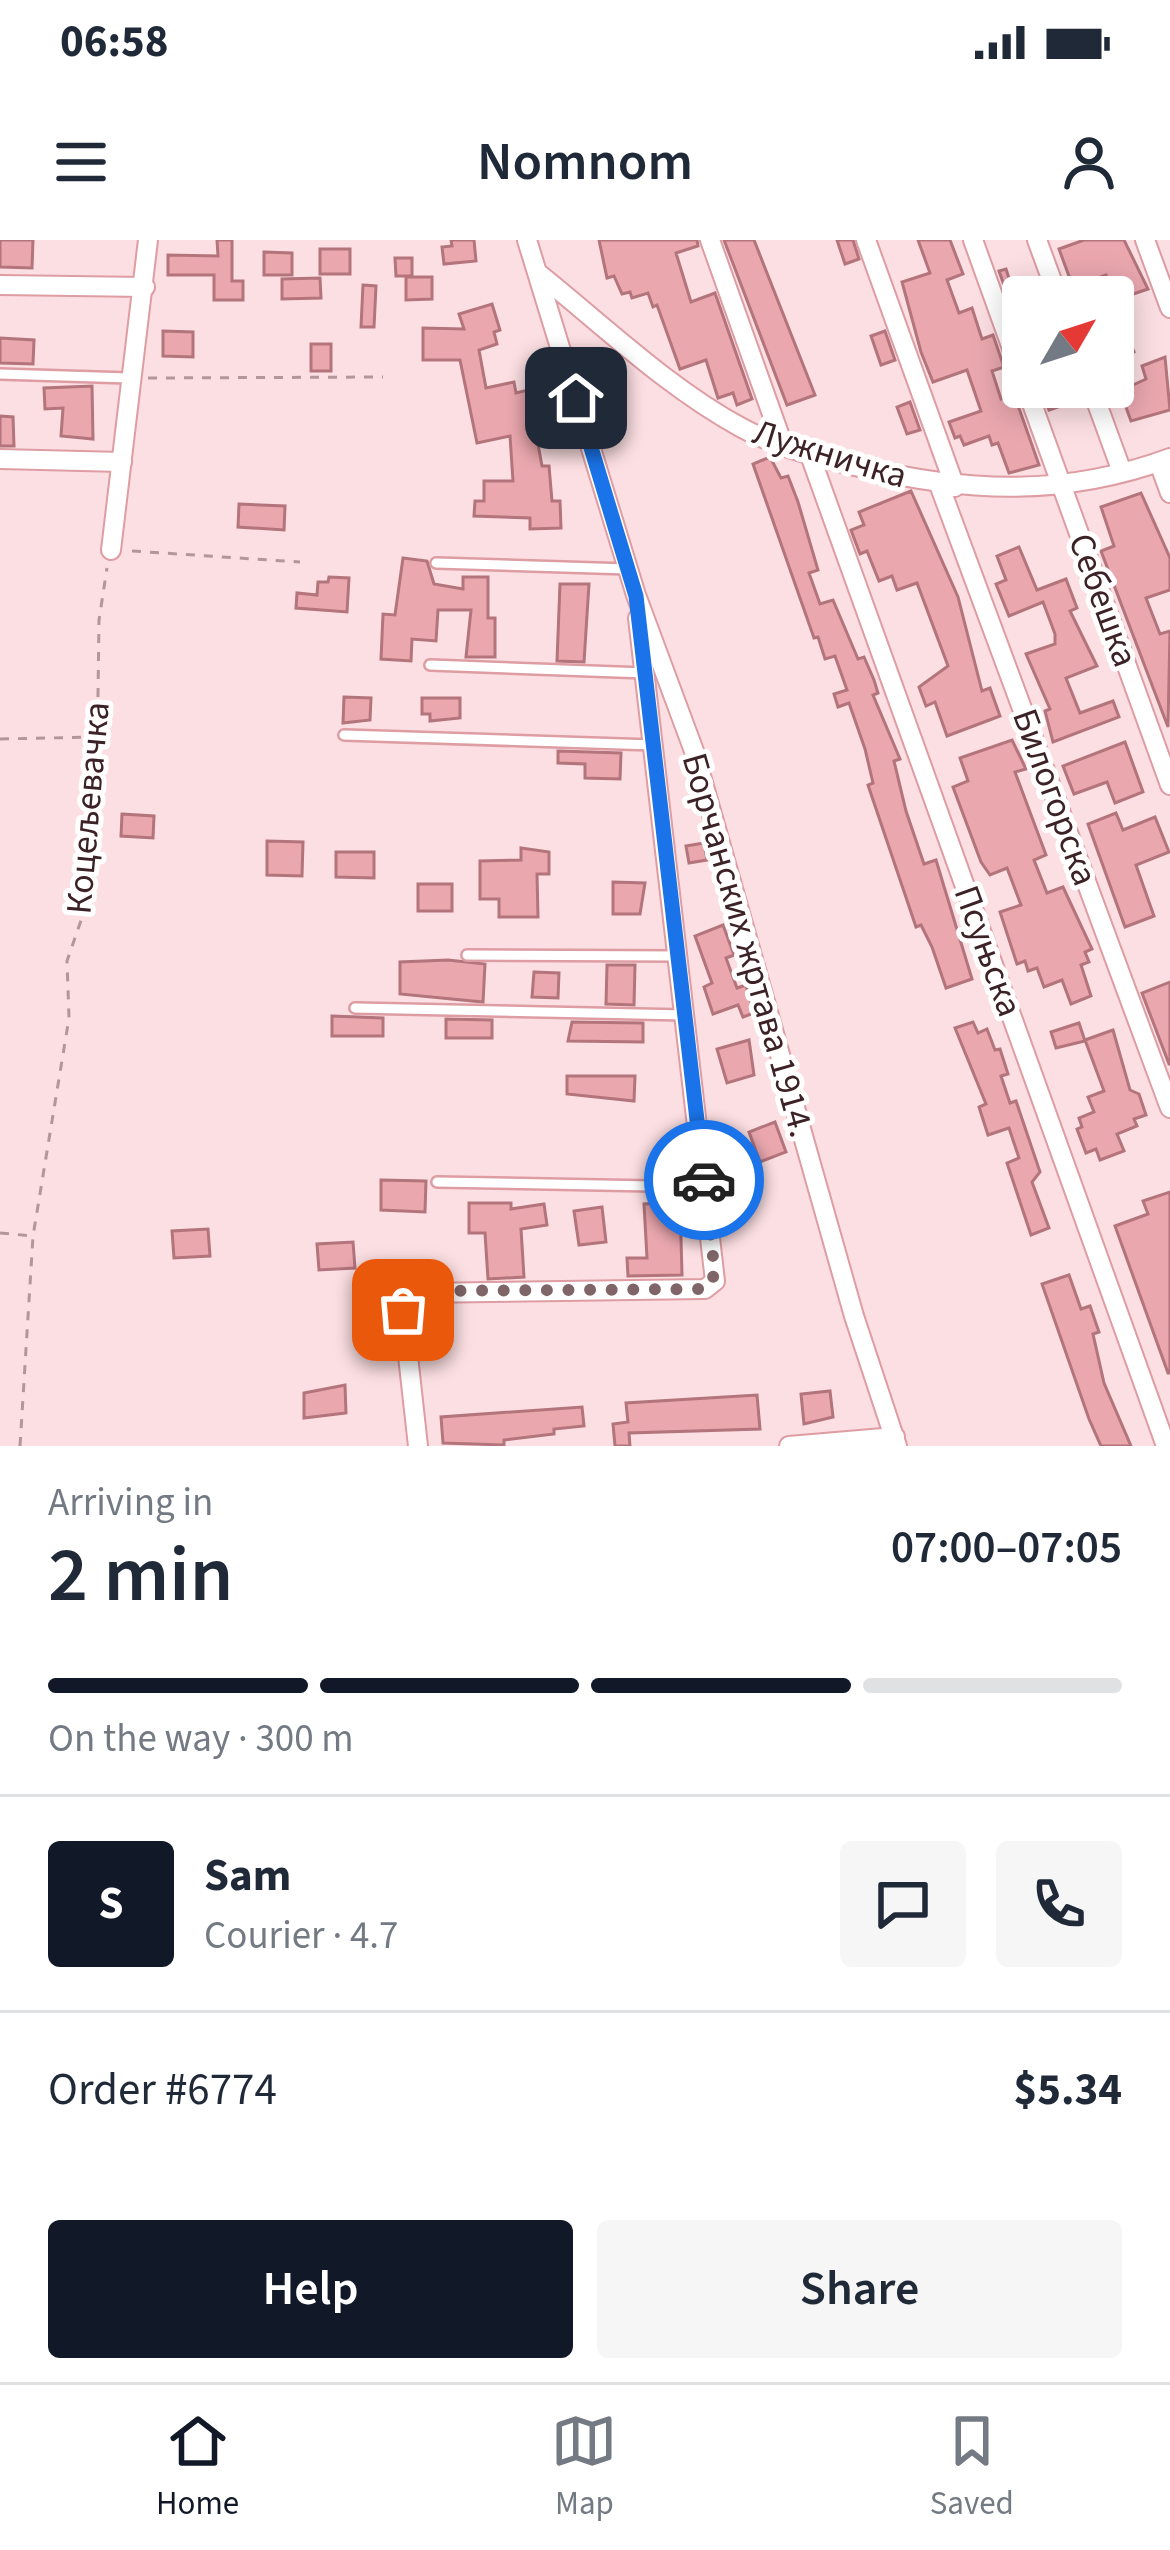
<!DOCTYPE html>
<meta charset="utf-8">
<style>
body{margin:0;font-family:"Source Sans 3",sans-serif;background:#f6f6f7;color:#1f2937;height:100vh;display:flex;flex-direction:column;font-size:45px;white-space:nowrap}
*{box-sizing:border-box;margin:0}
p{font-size:39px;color:#747a83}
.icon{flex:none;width:66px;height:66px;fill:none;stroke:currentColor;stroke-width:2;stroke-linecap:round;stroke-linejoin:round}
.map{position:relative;height:1206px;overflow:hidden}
.details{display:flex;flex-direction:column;background:#fff;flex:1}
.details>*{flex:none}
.needle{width:78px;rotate:51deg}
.tools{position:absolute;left:1002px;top:36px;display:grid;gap:24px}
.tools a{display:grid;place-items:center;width:132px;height:132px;border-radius:12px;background:#fff;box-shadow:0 6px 30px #0003;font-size:60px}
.pin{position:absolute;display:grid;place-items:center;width:102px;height:102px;color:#fff;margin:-51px;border-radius:24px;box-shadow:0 6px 18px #0006}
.courier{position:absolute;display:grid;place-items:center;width:120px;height:120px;margin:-60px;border:9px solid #1a73e8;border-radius:50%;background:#fff;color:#222;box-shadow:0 3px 15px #0007}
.head em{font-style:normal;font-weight:600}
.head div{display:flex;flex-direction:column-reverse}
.head{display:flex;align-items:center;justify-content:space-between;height:204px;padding:0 48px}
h1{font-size:78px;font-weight:600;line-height:90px}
.bar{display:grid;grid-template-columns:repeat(4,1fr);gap:18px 12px;align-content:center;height:144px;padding:0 48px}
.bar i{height:15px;border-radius:9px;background:#e0e1e3}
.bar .active{background:#111827}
.bar p{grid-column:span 4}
.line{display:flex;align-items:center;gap:30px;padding:0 48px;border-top:3px solid #e0e1e3}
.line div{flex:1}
.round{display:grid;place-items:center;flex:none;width:126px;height:126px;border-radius:12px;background:#f6f6f7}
.button{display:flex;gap:24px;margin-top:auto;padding:24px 48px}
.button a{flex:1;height:138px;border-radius:12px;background:#111827;color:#fff;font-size:48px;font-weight:600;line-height:138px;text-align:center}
.button a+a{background:#f6f6f7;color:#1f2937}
.status{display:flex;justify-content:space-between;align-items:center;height:84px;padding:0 60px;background:#fff;direction:ltr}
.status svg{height:33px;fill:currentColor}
header{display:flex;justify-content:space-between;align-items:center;height:156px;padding:0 48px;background:#fff;font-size:54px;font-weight:600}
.dock{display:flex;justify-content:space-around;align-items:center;height:168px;border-top:3px solid #e0e1e3;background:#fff;font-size:33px;color:#747a83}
.dock a{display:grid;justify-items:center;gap:6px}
.dock .active{color:#111827}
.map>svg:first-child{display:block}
.building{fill:#eaa7ae;stroke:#b3747c;stroke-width:3}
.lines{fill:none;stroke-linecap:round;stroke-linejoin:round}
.lane-casing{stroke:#de9ca3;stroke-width:14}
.street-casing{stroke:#de9ca3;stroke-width:22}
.path{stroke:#b2979a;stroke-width:3;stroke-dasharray:9 9;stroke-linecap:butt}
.lane{stroke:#fff;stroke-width:9}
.street{stroke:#fff;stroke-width:18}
.done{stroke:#7f6468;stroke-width:12;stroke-dasharray:0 21.6}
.route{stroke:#1a73e8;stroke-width:15}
.labels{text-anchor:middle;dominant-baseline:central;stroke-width:10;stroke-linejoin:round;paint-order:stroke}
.street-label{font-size:36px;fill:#3c2226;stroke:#fff}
</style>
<div class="status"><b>06:58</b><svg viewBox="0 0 49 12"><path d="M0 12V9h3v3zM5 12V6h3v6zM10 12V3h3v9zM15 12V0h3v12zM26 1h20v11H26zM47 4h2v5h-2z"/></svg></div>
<header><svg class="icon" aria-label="menu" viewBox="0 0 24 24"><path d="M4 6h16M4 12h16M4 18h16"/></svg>Nomnom<svg class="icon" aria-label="person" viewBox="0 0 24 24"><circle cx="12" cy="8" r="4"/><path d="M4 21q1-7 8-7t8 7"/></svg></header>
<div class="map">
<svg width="1170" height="1206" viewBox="0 0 1170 1206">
<rect width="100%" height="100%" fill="#fcdfe2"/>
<g class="building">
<path d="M0,0H33L32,28L0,27Z"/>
<path d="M217,0H232V41H243V60H214V35H168V15L218,16Z"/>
<path d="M451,0H474L476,21L444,24L442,7L452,6Z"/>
<path d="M599,0H697L698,6L676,13L691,62L715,53L752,159L737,165L733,153L718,158L706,120L680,129L657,65L653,67L648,53L632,58L630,52L622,54L614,36L607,38Z"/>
<path d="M724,0H754L815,155L787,165Z"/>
<path d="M837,0H853L859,19L845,24Z"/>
<path d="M918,0H950L963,34L947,40L959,73L972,68L982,99L993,95L1004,127L992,131L1001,159L1014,154L1039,225L1009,233L998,203L992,205L989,196L964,205L960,196L955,198L949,182L981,171L967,130L933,142L921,112L902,42L930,33Z"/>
<path d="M1084,0H1124L1148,49L1115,60L1106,35L1073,47L1059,9Z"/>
<rect x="320" y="9" width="30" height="25"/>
<path d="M264,12L292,13V35H264Z"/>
<path d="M395,18H412V36H396Z"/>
<path d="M1006,29L1015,57L1023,54V99L999,31Z"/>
<path d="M406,37H432V59L406,60Z"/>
<path d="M320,38L321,58L282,59V39Z"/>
<path d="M363,45L376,46L374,87H361Z"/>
<path d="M1113,60L1134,112L1113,120Z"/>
<path d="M492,64L500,90L494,92L497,104L479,110L486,148L514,142L516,153L528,150L542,226H549L552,261H560L561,288L530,289V278L474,276L475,261H484V241H513L510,196L477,203L460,120H423V88L464,89L459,74Z"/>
<path d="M163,91L193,92V117L163,116Z"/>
<path d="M885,91L895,120L881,125L871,96Z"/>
<path d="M0,98L34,100L33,124L0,123Z"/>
<rect x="311" y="104" width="20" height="27"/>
<path d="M1165,117L1170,170L1131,181L1120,151L1146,139L1142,126Z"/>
<path d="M92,146L93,199L61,196L63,168L45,169L44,148Z"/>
<path d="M1040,147H1066L1072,162L1049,170Z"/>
<path d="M910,162L920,190L907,194L897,167Z"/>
<path d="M0,176L13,177L14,206H0Z"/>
<path d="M770,217L781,238L788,236L798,262L818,330L809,333L820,364L833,360L858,419L864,417L874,440L878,453L873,455L900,519L894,521L906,571L924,624L936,620L972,739L946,748L932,707L921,685L916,687L868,545L873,543L865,509L849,463L838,467L834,454L847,450L835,416L825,419L818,397L814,398L753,224Z"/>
<path d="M911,251L958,357L982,451L990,448L1000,476L947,496L935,462L926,466L919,447L948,426L917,343L897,350L892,336L879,341L867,311L860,314L851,290L864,285L859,272Z"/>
<path d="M1141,253L1170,318V350L1146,358L1160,394L1170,391L1168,487L1101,311L1114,306L1101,267Z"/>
<path d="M239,264L285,266L284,290L238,287Z"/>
<path d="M1019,307L1037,350L1066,339L1077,368L1070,371L1097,426L1066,438L1080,473L1113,461L1119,477L1053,502L1045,471L1050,469L1026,414L1055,404V394L1043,362L1009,376L996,344L1006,340L997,316Z"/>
<path d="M403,318L427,321L434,344L463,349V337H488V378H495V417H466L471,370H438L436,401L412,399L411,421L381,419L383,374L395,375Z"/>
<path d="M329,337L349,338L347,372L296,368L297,353L317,355L318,342H328Z"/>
<path d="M560,344H589L584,422L557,421Z"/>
<path d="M344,457L371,458L370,480L343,483Z"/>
<path d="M422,458H460V478L430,481V474H422Z"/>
<path d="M1012,500L1026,529L1015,532L1046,615L1034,620L1047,653L1063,647L1092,709L1085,712L1089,722L1081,725L1091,756L1071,764L1062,740L1044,747L1037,728L1028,731L1025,721L1017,724L1000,672L1021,665L1007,628L990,635L981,622L953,547L968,541L960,518Z"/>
<path d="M1125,502L1143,552L1115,563L1107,542L1074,554L1063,526Z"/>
<path d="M558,511L621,513L620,539L585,538V524L558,523Z"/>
<path d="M1116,573L1123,590L1155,577L1169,612L1136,625L1154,676L1125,687L1088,584Z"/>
<path d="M122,574L154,576L153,598L121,596Z"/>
<path d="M267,601L303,602L302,636L267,635Z"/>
<path d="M704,603L707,620L689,623L686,606Z"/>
<path d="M521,608L549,612V634H537L538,677H499V659H480V621L521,620Z"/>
<path d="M336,612H374V638L336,637Z"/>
<path d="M613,642L645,643L640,674H613Z"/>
<rect x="418" y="644" width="34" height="27"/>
<path d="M723,685L734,715L726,718L737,748L746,745L754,773L743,777L738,765L713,774L704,747L712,743L695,696Z"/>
<path d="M448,720L485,724L483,762L400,754V722Z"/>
<path d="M607,725H635L634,765L606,764Z"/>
<path d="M534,732L559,733L558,758L532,757Z"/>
<path d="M1170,742V824H1169L1142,753Z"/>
<path d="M332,776L383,778V796H332Z"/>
<path d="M446,779L492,780V798H446Z"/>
<path d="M572,782L643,783V802L568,801Z"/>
<path d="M973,782L978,793L987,789L995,810L1000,809L1008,834L1001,836L1010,863L1016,861L1040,932L1032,942L1049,988L1031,995L1007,923L1019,918L1009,888L988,895L979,867L986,864L955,788Z"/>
<path d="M1079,783L1085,801L1056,808L1051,792Z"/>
<path d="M1113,790L1130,850L1139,854L1146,875L1134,879L1137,886L1117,894L1124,911L1100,920L1096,909L1086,913L1077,889L1082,887L1079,878L1094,872L1088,857L1104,851L1085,800Z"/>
<path d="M749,800L754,835L727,843L717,809Z"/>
<path d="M567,836H635L634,861L567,854Z"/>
<path d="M775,882L786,912L760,922L749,892Z"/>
<path d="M381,940L426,941L425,972L381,970Z"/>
<path d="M1170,952V1133H1168L1115,986L1148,974L1143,961Z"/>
<path d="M680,962L682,1035L628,1036L627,1018H647L644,964Z"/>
<path d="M469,963H511V969L544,964L547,985L521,989L524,1037L488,1039L485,993H469Z"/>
<path d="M602,967L606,1002L579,1005L574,971Z"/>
<path d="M208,989L210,1016L174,1018L172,991Z"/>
<path d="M353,1002L355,1028L319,1030L317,1004Z"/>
<path d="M1069,1035L1081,1069L1090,1066L1099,1092L1093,1094L1104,1143L1131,1206H1101L1089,1179L1042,1044Z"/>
<path d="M345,1145L346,1173L304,1178V1153Z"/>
<path d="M830,1151L833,1177L804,1184L801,1154Z"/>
<path d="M757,1155L760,1189L629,1193L630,1206H615L613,1184L628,1182L626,1163Z"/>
<path d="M582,1167L584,1186L554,1189V1194L504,1200V1205L443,1203L441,1177Z"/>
</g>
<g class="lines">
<g class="lane-casing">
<g id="lane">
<path d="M0,134L129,138"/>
<path d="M436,323L628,329"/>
<path d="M430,425L645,433"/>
<path d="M344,495L653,505"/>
<path d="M467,715L678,716"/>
<path d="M355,768L685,775"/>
<path d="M437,942L705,947"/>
</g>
</g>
<g class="street-casing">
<g id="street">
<path d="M527,0L636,355L694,511L854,1076L897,1206"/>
<path d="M710,0L783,205"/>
<path d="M866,0L955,247"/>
<path d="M973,0L1023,139"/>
<path d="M1037,0L1058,57"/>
<path d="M1145,0L1170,68"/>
<path d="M538,33C604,86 668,148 742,188C777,207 817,217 855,226C964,252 1062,258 1170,218"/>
<path d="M0,45L145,47"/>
<path d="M1026,147L1170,545"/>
<path d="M1091,147L1122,232"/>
<path d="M810,215L1166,1206"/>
<path d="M0,219L122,222"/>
<path d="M1159,223L1170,253"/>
<path d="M940,247L1170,868"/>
<path d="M111,310L148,0"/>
<path d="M418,1206L403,1071L417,1053L705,1049L715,1041L638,378"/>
<path d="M789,1206L895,1197"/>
</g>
</g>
<g class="path">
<path d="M148,138L383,137"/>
<path d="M132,311L300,322"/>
<path d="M0,499L96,497"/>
<path d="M0,993L33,996"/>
<path d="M20,1206L33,996L69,778L67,721L86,666L97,528L99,380L107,328"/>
</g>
<use href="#lane" class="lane"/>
<use href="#street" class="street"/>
</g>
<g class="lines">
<path class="done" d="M403,1070L424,1051L705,1049L715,1034L704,940"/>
<path class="route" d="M576,158L636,356L704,940"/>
</g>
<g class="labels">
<g class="street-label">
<text transform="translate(830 214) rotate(17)">Лужничка</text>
<text transform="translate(1103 360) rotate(70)">Себешка</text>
<text transform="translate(1055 557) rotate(70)">Билогорска</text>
<text transform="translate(88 568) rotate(-85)">Коцељевачка</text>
<text transform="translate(748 705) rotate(74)">Борчанских жртава 1914.</text>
<text transform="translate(988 711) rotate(70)">Псуњска</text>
</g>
</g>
</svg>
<div class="tools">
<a><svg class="needle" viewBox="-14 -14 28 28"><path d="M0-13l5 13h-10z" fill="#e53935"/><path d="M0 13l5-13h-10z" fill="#747a83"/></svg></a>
</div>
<div class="pin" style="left:403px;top:1070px;background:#ea580c"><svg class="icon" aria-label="bag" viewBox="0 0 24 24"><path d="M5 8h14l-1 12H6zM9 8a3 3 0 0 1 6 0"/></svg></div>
<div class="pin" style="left:576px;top:158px;background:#1f2937"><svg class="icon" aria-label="home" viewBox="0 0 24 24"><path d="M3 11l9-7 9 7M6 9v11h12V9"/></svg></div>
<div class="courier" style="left:704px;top:940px"><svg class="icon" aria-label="car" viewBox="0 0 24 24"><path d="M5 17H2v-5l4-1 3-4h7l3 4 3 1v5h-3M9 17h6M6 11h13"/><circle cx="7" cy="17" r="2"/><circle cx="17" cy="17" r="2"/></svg></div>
</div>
<section class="details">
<div class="head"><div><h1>2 min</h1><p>Arriving in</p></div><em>07:00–07:05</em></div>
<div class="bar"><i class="active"></i><i class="active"></i><i class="active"></i><i></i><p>On the way · 300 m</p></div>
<div class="line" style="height:216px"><b class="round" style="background:#111827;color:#fff">S</b><div><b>Sam</b><p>Courier · 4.7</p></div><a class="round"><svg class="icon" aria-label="chat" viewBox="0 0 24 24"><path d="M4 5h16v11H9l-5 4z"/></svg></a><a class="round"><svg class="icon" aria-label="phone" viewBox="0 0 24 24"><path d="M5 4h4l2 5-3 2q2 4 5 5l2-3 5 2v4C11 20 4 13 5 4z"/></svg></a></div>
<div class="line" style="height:156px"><div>Order #6774</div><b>$5.34</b></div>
<div class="button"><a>Help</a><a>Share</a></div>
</section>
<nav class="dock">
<a class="active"><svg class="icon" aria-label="home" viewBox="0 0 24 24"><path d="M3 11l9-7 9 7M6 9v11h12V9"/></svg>Home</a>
<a><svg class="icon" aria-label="map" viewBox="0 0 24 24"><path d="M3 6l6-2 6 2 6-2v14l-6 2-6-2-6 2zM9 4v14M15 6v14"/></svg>Map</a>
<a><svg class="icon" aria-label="saved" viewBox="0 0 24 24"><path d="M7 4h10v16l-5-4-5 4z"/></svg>Saved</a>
</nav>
